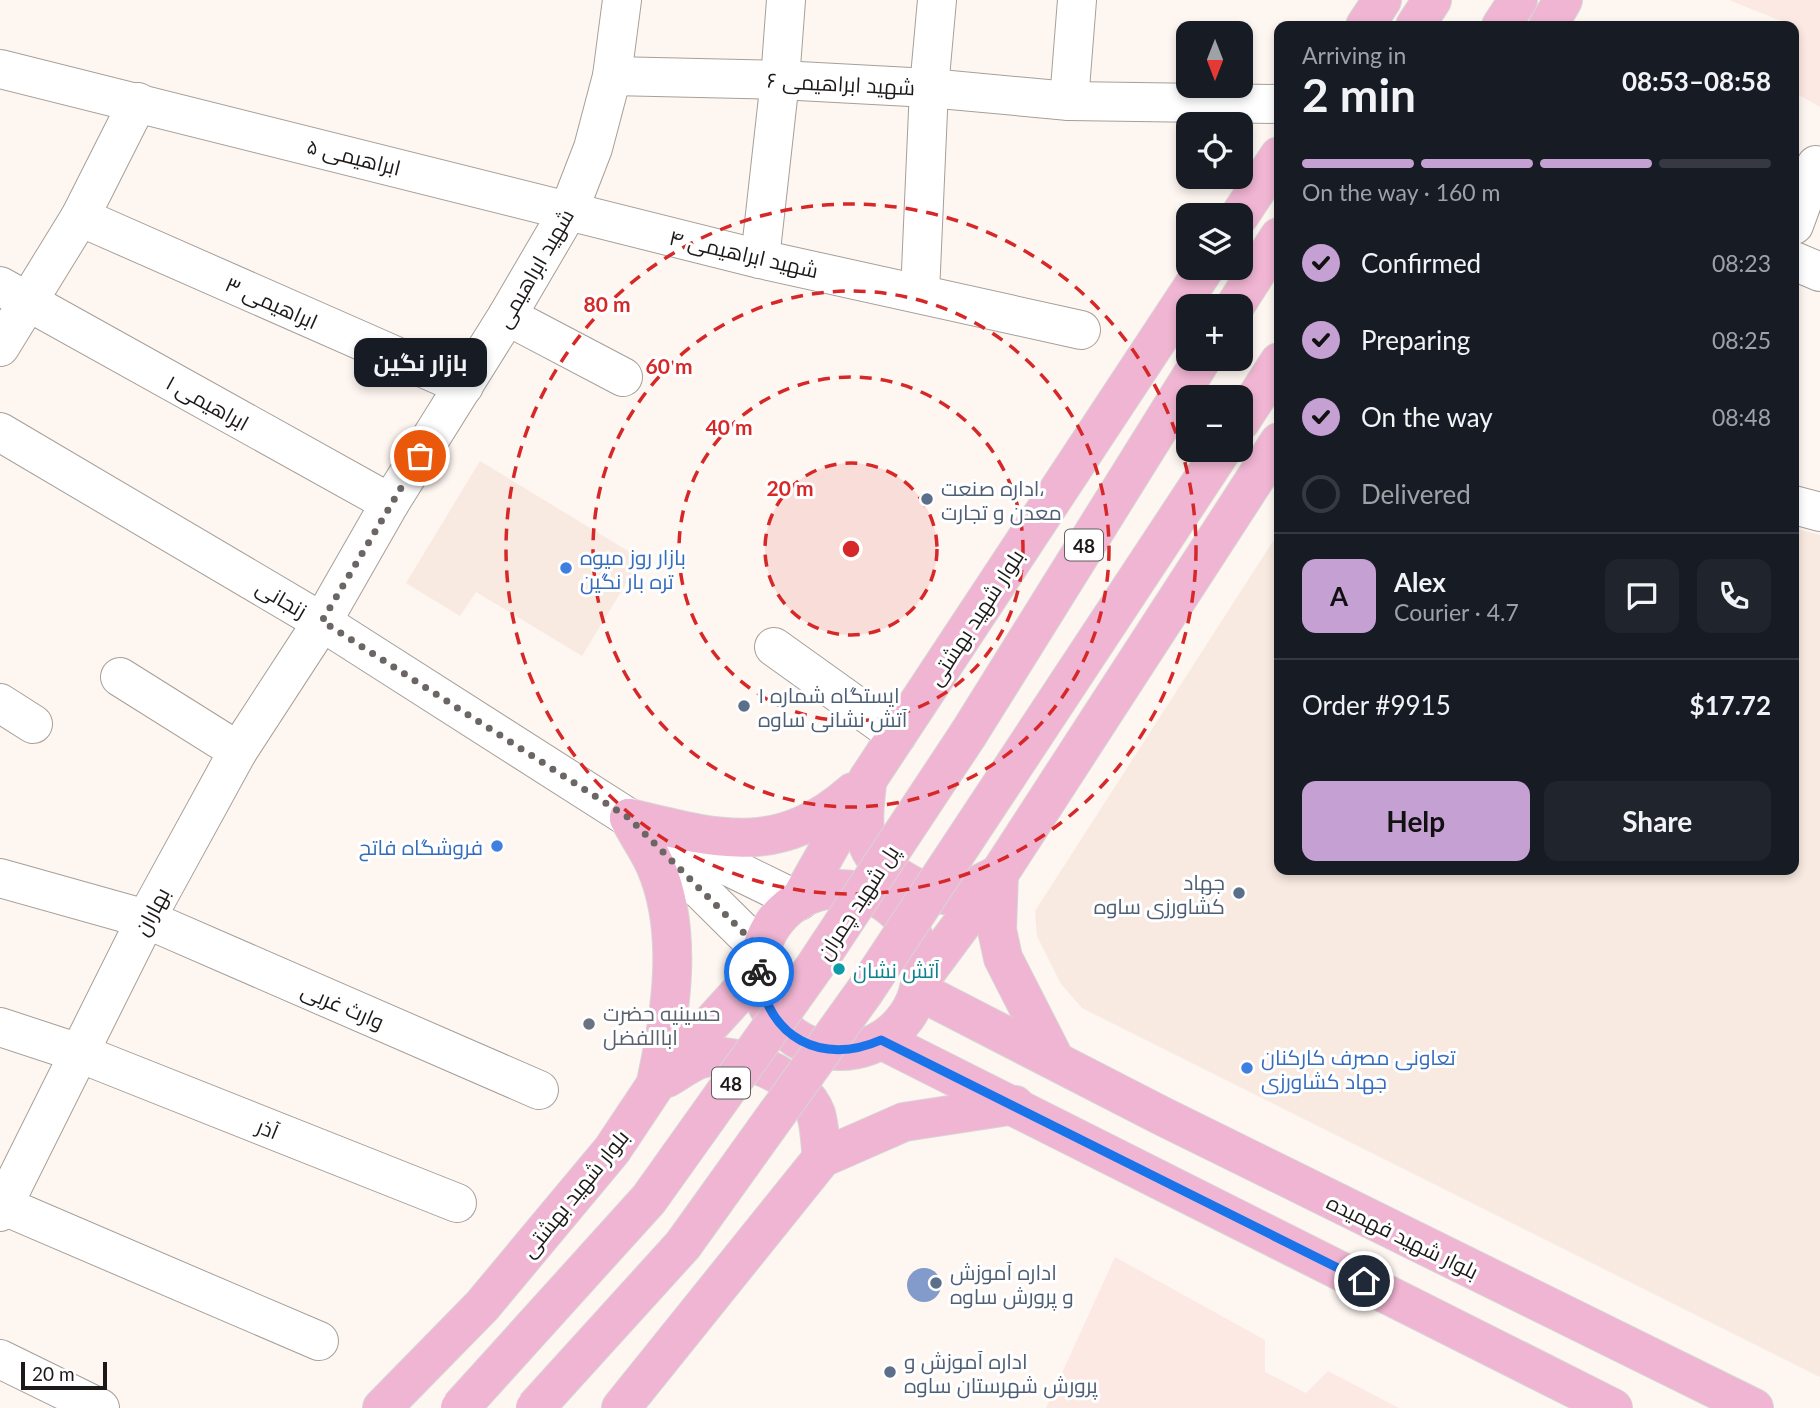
<!DOCTYPE html>
<meta charset="utf-8">
<style>
body{margin:0;font-family:Lato,Cairo,sans-serif;background:#20242c;color:#f1f3f6;height:100vh;display:flex;flex-direction:column;font-size:26px;white-space:nowrap}
*{box-sizing:border-box;margin:0}
p{font-size:23px;color:#9ea1a6}
.icon{flex:none;width:38px;height:38px;fill:none;stroke:currentColor;stroke-width:2;stroke-linecap:round;stroke-linejoin:round}
.map{position:relative;flex:1;overflow:hidden}
.panel{position:absolute;left:1274px;top:21px;width:525px;height:854px;display:flex;flex-direction:column;background:#171b24;border-radius:14px;box-shadow:0 4px 10px #0003}
.panel>*{flex:none}
.needle{width:46px;rotate:180deg}
.fabs{position:absolute;left:1176px;top:21px;display:grid;gap:14px}
.fabs a{display:grid;place-items:center;width:77px;height:77px;border-radius:14px;background:#171b24;box-shadow:0 4px 10px #0003;font-size:35px}
.scale{position:absolute;left:21px;bottom:18px;width:86px;box-sizing:border-box;padding-left:7px;border:4px solid #1c1918;border-top:0;font-size:19px;line-height:24px;white-space:nowrap;color:#1c1918;-webkit-text-stroke:5px #fff;paint-order:stroke}
.pin{position:absolute;display:grid;place-items:center;width:60px;height:60px;color:#fff;margin:-30px;border:4px solid #fff;border-radius:50%;box-shadow:0 2px 7px #0007}
.courier{position:absolute;display:grid;place-items:center;width:70px;height:70px;margin:-35px;border:5px solid #1a73e8;border-radius:50%;background:#fff;color:#222;box-shadow:0 2px 9px #0007}
.bubble{position:absolute;height:49px;border-radius:14px;background:#171b24;box-shadow:0 4px 10px #0003;font-size:23px;font-weight:700;line-height:49px;text-align:center}
.overview em{font-style:normal;font-weight:700}
.overview div{display:flex;flex-direction:column-reverse}
.overview{display:flex;align-items:center;justify-content:space-between;height:119px;padding:0 28px}
h1{font-size:46px;font-weight:700;line-height:52px}
.bar{display:grid;grid-template-columns:repeat(4,1fr);gap:10px 7px;align-content:center;height:84px;padding:0 28px}
.bar i{height:9px;border-radius:5px;background:#363941}
.bar .current{background:#c5a0d3}
.bar p{grid-column:span 4}
.line{display:flex;align-items:center;gap:18px;padding:0 28px;border-top:2px solid #363941}
.line div{flex:1}
.round{display:grid;place-items:center;flex:none;width:74px;height:74px;border-radius:14px;background:#20242c}
ol{padding:0 28px;list-style:none}
li{display:flex;align-items:center;gap:21px;height:77px}
li p{margin-inline-start:auto}
li .icon{padding:7px;border-radius:50%;background:#c5a0d3;color:#111;stroke-width:4}
li:last-child{color:#9ea1a6}
li i{width:38px;height:38px;border:4px solid #363941;border-radius:50%}
.cta{display:flex;gap:14px;margin-top:auto;padding:14px 28px}
.cta a{flex:1;height:80px;border-radius:14px;background:#c5a0d3;color:#111;font-size:28px;font-weight:700;line-height:80px;text-align:center}
.cta a+a{background:#20242c;color:#f1f3f6}
.map>svg:first-child{display:block}
.built{fill:#f8eae0}
.education{fill:#fde9e3}
.water{fill:#829bcb}
.lines{fill:none;stroke-linecap:round;stroke-linejoin:round}
.minor-casing{stroke:#a69f9a;stroke-width:40}
.major-casing{stroke:#d6d6d5;stroke-width:40}
.minor{stroke:#fff;stroke-width:38}
.major{stroke:#f0b5d2;stroke-width:38}
.major-bridge-casing{stroke:#d6d6d5;stroke-width:40;stroke-linecap:butt}
.major-bridge{stroke:#f0b5d2;stroke-width:38}
.done{stroke:#6b6664;stroke-width:7;stroke-dasharray:0 12.6}
.route{stroke:#1a73e8;stroke-width:9}
.ring{fill:none;stroke:#d62828;stroke-width:3.5;stroke-dasharray:12 9}
.service-dot{fill:#5c6f8a;stroke:#fff;stroke-width:2.5}
.shop-dot{fill:#3f7fe0;stroke:#fff;stroke-width:2.5}
.culture-dot{fill:#0f9aa8;stroke:#fff;stroke-width:2.5}
.worship-dot{fill:#6b7280;stroke:#fff;stroke-width:2.5}
.labels{text-anchor:middle;dominant-baseline:central;stroke-width:6;stroke-linejoin:round;paint-order:stroke}
.shield{fill:#fff;stroke:#605e5d;stroke-width:2}
.shield-label{font-size:19px;font-weight:bold;fill:#1c1918}
.street-label{font-size:21px;fill:#1c1918;stroke:#fff}
.service-label{font-size:21px;fill:#4e5e75;stroke:#fff;text-anchor:start}
.shop-label{font-size:21px;fill:#366cbe;stroke:#fff;text-anchor:start}
.culture-label{font-size:21px;fill:#0d838f;stroke:#fff;text-anchor:start}
.worship-label{font-size:21px;fill:#5b616d;stroke:#fff;text-anchor:start}
.centre{fill:#d62828;stroke:#fff;stroke-width:3.5}
.ring-label{font-size:21px;text-anchor:middle;font-weight:bold;fill:#d62828;stroke:#fff;stroke-width:6;stroke-linejoin:round;paint-order:stroke}
</style>
<div class="map">
<svg width="1820" height="1408" viewBox="0 0 1820 1408">
<rect width="100%" height="100%" fill="#fef6f1"/>
<g class="built">
<path d="M480,461L641,559L582,656L476,592L460,616L406,583Z"/>
<path d="M1794,528L1820,535V1377L1082,1008L1061,984L1037,936L1035,911L1279,532V870H1794Z"/>
</g>
<g class="education">
<path d="M1729,0H1820V107L1794,92V26Z"/>
<path d="M1115,1257L1265,1340V1372L1306,1393L1328,1371L1399,1408H1046Z"/>
</g>
<circle class="water" cx="924" cy="1285" r="17"/>
<g class="lines">
<g class="minor-casing">
<g id="minor">
<path d="M0,69L760,259L1081,330"/>
<path d="M612,76L780,80L929,88L1069,101L1279,104"/>
<path d="M1069,101L1077,0"/>
<path d="M80,217L464,386"/>
<path d="M1794,225L1816,165"/>
<path d="M760,259L780,80L786,0"/>
<path d="M1794,261L1820,272"/>
<path d="M0,286L390,503"/>
<path d="M920,293L929,88L937,0"/>
<path d="M507,316L623,377"/>
<path d="M0,347L80,217L138,102"/>
<path d="M0,432L322,622L629,818L799,901"/>
<path d="M1794,505L1820,512"/>
<path d="M774,647L897,735"/>
<path d="M120,677L238,751"/>
<path d="M0,703L33,724"/>
<path d="M650,840L761,950"/>
<path d="M0,878L146,919L539,1090"/>
<path d="M0,1027L79,1053L457,1203"/>
<path d="M4,1206L319,1341"/>
<path d="M0,1212L146,919L238,751L322,622L390,503L507,316L569,210L593,148L612,76L622,0"/>
<path d="M0,1359L100,1408"/>
</g>
</g>
<g class="major-casing">
<g id="major">
<path d="M1365,26L1382,0"/>
<path d="M1415,26L1432,0"/>
<path d="M1501,26L1518,0"/>
<path d="M1548,26L1563,0"/>
<path d="M1240,215L1279,156"/>
<path d="M1235,306L1279,237"/>
<path d="M1241,421L1279,362"/>
<path d="M969,733L1202,359"/>
<path d="M1007,776L1222,450"/>
<path d="M867,783C865,803 862,823 867,842C874,868 918,893 944,895C962,896 982,882 999,874L997,930L1003,958L1055,1060"/>
<path d="M629,818C637,834 648,849 655,865C684,931 671,1014 656,1082"/>
<path d="M629,818C717,839 778,858 853,792"/>
<circle cx="840" cy="970" r="81"/>
<path d="M799,901L868,779L1205,268"/>
<path d="M921,979L999,874L1279,442"/>
<path d="M919,991L1162,1116L1754,1408"/>
<path d="M881,1040L1613,1408"/>
<path d="M667,1078C678,1072 690,1062 701,1059C737,1049 803,1077 816,1114C820,1127 820,1144 822,1158"/>
<path d="M382,1408L482,1306L612,1150L656,1084L759,971"/>
<path d="M621,1408L822,1158L904,1122L1015,1105"/>
</g>
</g>
<use href="#minor" class="minor"/>
<use href="#major" class="major"/>
<g class="major-bridge-casing">
<g id="major-bridge">
<path d="M460,1408L649,1199L815,966L969,733"/>
<path d="M535,1408L683,1245L865,991L1007,776"/>
</g>
</g>
<use href="#major-bridge" class="major-bridge"/>
</g>
<g class="lines">
<path class="done" d="M420,456L322,621L629,818L761,950L759,972"/>
<path class="route" d="M759,972C767,1038 822,1066 881,1040L1364,1281"/>
</g>
<circle cx="851" cy="549" r="86" fill="#d62828" fill-opacity=".12"/>
<g class="ring">
<circle cx="851" cy="549" r="86"/>
<circle cx="851" cy="549" r="172"/>
<circle cx="851" cy="549" r="258"/>
<circle cx="851" cy="549" r="345"/>
</g>
<g class="service-dot">
<circle cx="927" cy="499" r="7"/>
<circle cx="744" cy="706" r="7"/>
<circle cx="1239" cy="893" r="7"/>
<circle cx="936" cy="1283" r="7"/>
<circle cx="890" cy="1372" r="7"/>
</g>
<g class="shop-dot">
<circle cx="566" cy="568" r="7"/>
<circle cx="497" cy="846" r="7"/>
<circle cx="1247" cy="1068" r="7"/>
</g>
<circle class="culture-dot" cx="839" cy="969" r="7"/>
<circle class="worship-dot" cx="589" cy="1024" r="7"/>
<g class="labels">
<g class="shield">
<rect x="1065" y="529.5" width="38" height="31" rx="5"/>
<rect x="712" y="1067.5" width="38" height="31" rx="5"/>
</g>
<g class="shield-label">
<text x="1084" y="545">48</text>
<text x="731" y="1083">48</text>
</g>
<g class="street-label">
<text transform="translate(841 83) rotate(3)">شهید ابراهیمی ۶</text>
<text transform="translate(354 156) rotate(14)">ابراهیمی ۵</text>
<text transform="translate(744 253) rotate(13)">شهید ابراهیمی ۴</text>
<text transform="translate(534 268) rotate(-60)">شهید ابراهیمی</text>
<text transform="translate(272 302) rotate(24)">ابراهیمی ۳</text>
<text transform="translate(208 402) rotate(29)">ابراهیمی ۱</text>
<text transform="translate(282 598) rotate(30)">زنجانی</text>
<text transform="translate(975 617) rotate(-57)">بلوار شهید بهشتی</text>
<text transform="translate(857 902) rotate(-57)">پل شهید چمران</text>
<text transform="translate(151 911) rotate(-62)">بهاران</text>
<text transform="translate(343 1005) rotate(23)">وارث غربی</text>
<text transform="translate(268 1128) rotate(22)">آذر</text>
<text transform="translate(574 1193) rotate(-51)">بلوار شهید بهشتی</text>
<text transform="translate(1403 1236) rotate(26)">بلوار شهید فهمیده</text>
</g>
<g class="service-label">
<text x="941" y="487">اداره صنعت،<tspan x="941" dy="24">معدن و تجارت</tspan></text>
<text x="758" y="694">ایستگاه شماره ۱<tspan x="758" dy="24">آتش نشانی ساوه</tspan></text>
<text x="1225" y="881" text-anchor="end">جهاد<tspan x="1225" dy="24">کشاورزی ساوه</tspan></text>
<text x="950" y="1271">اداره آموزش<tspan x="950" dy="24">و پرورش ساوه</tspan></text>
<text x="904" y="1360">اداره آموزش و<tspan x="904" dy="24">پرورش شهرستان ساوه</tspan></text>
</g>
<g class="shop-label">
<text x="580" y="556">بازار روز میوه<tspan x="580" dy="24">تره بار نگین</tspan></text>
<text x="483" y="846" text-anchor="end">فروشگاه فاتح</text>
<text x="1261" y="1056">تعاونی مصرف کارکنان<tspan x="1261" dy="24">جهاد کشاورزی</tspan></text>
</g>
<g class="culture-label">
<text x="853" y="969">آتش نشان</text>
</g>
<g class="worship-label">
<text x="603" y="1012">حسینیه حضرت<tspan x="603" dy="24">اباالفضل</tspan></text>
</g>
</g>
<circle cx="851" cy="549" r="10" class="centre"/>
<g class="ring-label">
<text x="607" y="312">80 m</text>
<text x="669" y="374">60 m</text>
<text x="729" y="435">40 m</text>
<text x="790" y="496">20 m</text>
</g>
</svg>
<div class="fabs">
<a><svg class="needle" viewBox="-14 -14 28 28"><path d="M0-13l5 13h-10z" fill="#e53935"/><path d="M0 13l5-13h-10z" fill="#9ea1a6"/></svg></a>
<a><svg class="icon" aria-label="locate" viewBox="0 0 24 24"><circle cx="12" cy="12" r="6"/><path d="M12 2v4M12 18v4M2 12h4M18 12h4"/></svg></a>
<a><svg class="icon" aria-label="layers" viewBox="0 0 24 24"><path d="M12 4l9 5-9 5-9-5zM3 14l9 5 9-5"/></svg></a>
<a>+</a>
<a>−</a>
</div>
<div class="scale">20 m</div>
<div class="pin" style="left:420px;top:456px;background:#ea580c"><svg class="icon" aria-label="bag" viewBox="0 0 24 24"><path d="M5 8h14l-1 12H6zM9 8a3 3 0 0 1 6 0"/></svg></div>
<div class="pin" style="left:1364px;top:1281px;background:#1f2937"><svg class="icon" aria-label="home" viewBox="0 0 24 24"><path d="M3 11l9-7 9 7M6 9v11h12V9"/></svg></div>
<div class="courier" style="left:759px;top:972px"><svg class="icon" aria-label="bike" viewBox="0 0 24 24"><circle cx="6" cy="16" r="4"/><circle cx="18" cy="16" r="4"/><path d="M6 16l4-8h5l3 8M10 8l3 8H6M13 5h3"/></svg></div>
<div class="bubble" style="left:354px;top:338px;width:133px">بازار نگین</div>
<section class="panel">
<div class="overview"><div><h1>2 min</h1><p>Arriving in</p></div><em>08:53–08:58</em></div>
<div class="bar"><i class="current"></i><i class="current"></i><i class="current"></i><i></i><p>On the way · 160 m</p></div>
<ol>
<li><svg class="icon" aria-label="check" viewBox="0 0 24 24"><path d="M5 12l5 5 9-10"/></svg>Confirmed<p>08:23</p></li>
<li><svg class="icon" aria-label="check" viewBox="0 0 24 24"><path d="M5 12l5 5 9-10"/></svg>Preparing<p>08:25</p></li>
<li><svg class="icon" aria-label="check" viewBox="0 0 24 24"><path d="M5 12l5 5 9-10"/></svg>On the way<p>08:48</p></li>
<li><i></i>Delivered</li>
</ol>
<div class="line" style="height:126px"><b class="round" style="background:#c5a0d3;color:#111">A</b><div><b>Alex</b><p>Courier · 4.7</p></div><a class="round"><svg class="icon" aria-label="chat" viewBox="0 0 24 24"><path d="M4 5h16v11H9l-5 4z"/></svg></a><a class="round"><svg class="icon" aria-label="phone" viewBox="0 0 24 24"><path d="M5 4h4l2 5-3 2q2 4 5 5l2-3 5 2v4C11 20 4 13 5 4z"/></svg></a></div>
<div class="line" style="height:91px"><div>Order #9915</div><b>$17.72</b></div>
<div class="cta"><a>Help</a><a>Share</a></div>
</section>
</div>
